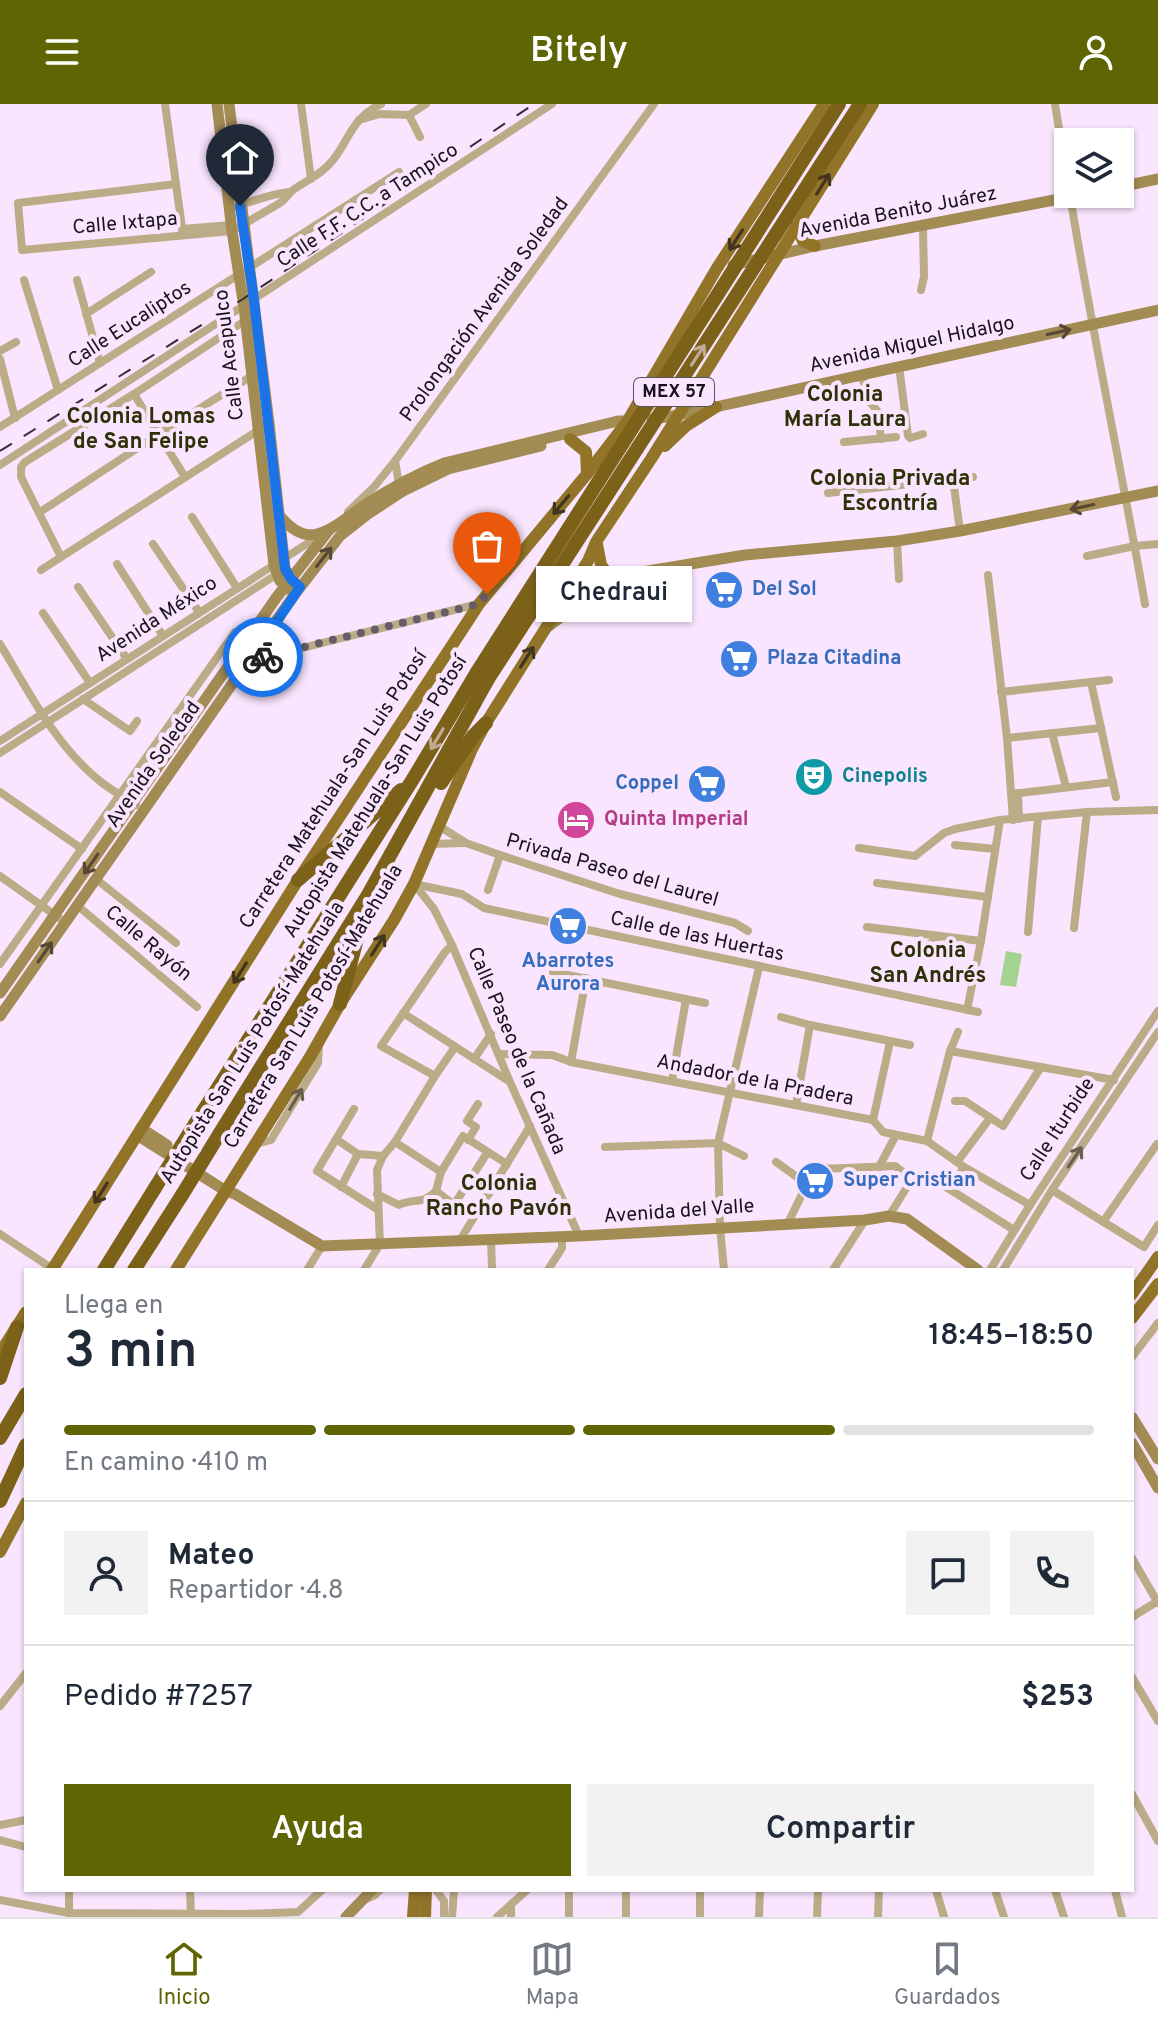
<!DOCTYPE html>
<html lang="es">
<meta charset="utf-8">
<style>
body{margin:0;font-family:Overpass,sans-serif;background:#f2f2f3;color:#1f2937;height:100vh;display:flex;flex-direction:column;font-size:30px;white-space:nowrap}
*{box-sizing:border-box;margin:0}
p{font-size:26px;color:#747a83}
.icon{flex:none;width:44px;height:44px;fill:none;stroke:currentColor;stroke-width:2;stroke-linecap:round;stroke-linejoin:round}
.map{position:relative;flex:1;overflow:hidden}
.details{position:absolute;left:24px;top:1164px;width:1110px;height:624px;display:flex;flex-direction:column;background:#fff;border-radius:0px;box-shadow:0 2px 6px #0004}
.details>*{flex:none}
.controls{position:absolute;left:1054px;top:24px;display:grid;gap:16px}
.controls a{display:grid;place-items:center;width:80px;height:80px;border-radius:0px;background:#fff;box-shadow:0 2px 6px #0004;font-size:40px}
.pin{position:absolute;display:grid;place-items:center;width:68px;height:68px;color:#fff;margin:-82px -34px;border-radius:50% 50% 50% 0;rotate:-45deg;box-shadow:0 0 8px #0007}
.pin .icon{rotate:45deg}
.courier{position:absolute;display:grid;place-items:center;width:80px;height:80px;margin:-40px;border:6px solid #1a73e8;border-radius:50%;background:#fff;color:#222;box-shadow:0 2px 10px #0007}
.bubble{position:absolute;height:56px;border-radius:0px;background:#fff;box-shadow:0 2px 6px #0004;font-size:26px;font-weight:600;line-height:56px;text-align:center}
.head em{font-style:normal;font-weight:600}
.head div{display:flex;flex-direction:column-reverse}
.head{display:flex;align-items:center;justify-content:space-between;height:136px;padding:0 40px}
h1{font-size:52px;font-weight:600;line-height:60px}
.bar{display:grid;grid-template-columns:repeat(4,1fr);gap:12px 8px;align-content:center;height:96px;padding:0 40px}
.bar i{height:10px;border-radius:6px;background:#e0e1e3}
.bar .current{background:#5f6502}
.bar p{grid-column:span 4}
.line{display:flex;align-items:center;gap:20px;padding:0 40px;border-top:2px solid #e0e1e3}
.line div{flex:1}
.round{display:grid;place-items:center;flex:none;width:84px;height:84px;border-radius:0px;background:#f2f2f3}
.button{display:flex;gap:16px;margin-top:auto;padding:16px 40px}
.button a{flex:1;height:92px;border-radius:0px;background:#5f6502;color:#fff;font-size:32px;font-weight:600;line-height:92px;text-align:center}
.button a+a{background:#f2f2f3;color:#1f2937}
header{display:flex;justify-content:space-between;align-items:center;height:104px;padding:0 40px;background:#5f6502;color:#fff;font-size:36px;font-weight:600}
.tabs{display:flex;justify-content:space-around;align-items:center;height:112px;border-top:2px solid #e0e1e3;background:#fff;font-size:22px;color:#747a83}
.tabs a{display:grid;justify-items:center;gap:4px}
.tabs .current{color:#5f6502}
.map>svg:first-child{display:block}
.green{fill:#a4d290}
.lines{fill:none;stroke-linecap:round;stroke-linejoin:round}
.street{stroke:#bbab87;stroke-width:8}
.secondary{stroke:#a38b54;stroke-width:11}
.primary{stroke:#917428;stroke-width:12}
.highway{stroke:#7c6118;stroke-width:14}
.rail{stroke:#342c37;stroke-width:2;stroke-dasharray:14 14;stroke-linecap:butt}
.highway-bridge{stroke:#7c6118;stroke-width:14}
.oneway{stroke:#433420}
.oneway2{stroke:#574835}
.oneway3{stroke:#c1aa96}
.oneway4{stroke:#6a5e51}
.done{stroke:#675c6a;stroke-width:8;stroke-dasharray:0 14.4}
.route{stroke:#1a73e8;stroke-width:10}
.labels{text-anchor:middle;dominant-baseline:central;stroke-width:8;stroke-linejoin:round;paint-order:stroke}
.shield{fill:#f9e5fe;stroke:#5c515f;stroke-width:2}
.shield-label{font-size:18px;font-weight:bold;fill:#19121b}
.street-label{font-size:20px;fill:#19121b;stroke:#f9e5fe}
.shop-label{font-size:20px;font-weight:bold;fill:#366cbe;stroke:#f9e5fe;text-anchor:start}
.culture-label{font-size:20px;font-weight:bold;fill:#0d838f;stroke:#f9e5fe;text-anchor:start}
.hotel-label{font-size:20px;font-weight:bold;fill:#b23c85;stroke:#f9e5fe;text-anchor:start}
.neighbourhood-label{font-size:22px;font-weight:bold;fill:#2e3107;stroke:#f9e5fe}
</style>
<header><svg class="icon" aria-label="menu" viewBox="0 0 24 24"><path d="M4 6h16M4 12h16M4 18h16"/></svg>Bitely<svg class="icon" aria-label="person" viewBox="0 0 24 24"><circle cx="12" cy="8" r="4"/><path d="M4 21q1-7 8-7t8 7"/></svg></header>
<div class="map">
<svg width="1158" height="1813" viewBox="0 0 1158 1813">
<rect width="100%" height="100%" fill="#f9e5fe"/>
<path class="green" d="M1006,847L1022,850L1016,883L1000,881Z"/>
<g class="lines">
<g class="street">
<path d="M165,0L183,131"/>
<path d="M301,0L311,75"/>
<path d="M1055,0L1068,81"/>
<path d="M409,11L420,33"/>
<path d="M359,16L380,10L409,11L426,0"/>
<path d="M176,80L18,99L22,146L232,127L280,99C286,95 288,90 293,86C307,76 322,70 333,56C350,34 353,13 381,0"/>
<path d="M1070,91C1092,228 1121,363 1145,500"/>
<path d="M229,103C250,100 270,89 290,88"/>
<path d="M182,125L231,121"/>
<path d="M24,176L58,286"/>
<path d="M77,176L100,259"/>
<path d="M921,186L924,173L923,123"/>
<path d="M86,210L151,168"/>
<path d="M0,247L16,238"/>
<path d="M0,255L15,314"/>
<path d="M899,262L908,332L910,334L923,330"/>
<path d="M861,270L870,298L878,308L881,335"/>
<path d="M134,290L185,373"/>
<path d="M0,323L399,68"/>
<path d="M844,338L896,333"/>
<path d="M395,357L399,380"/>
<path d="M0,361L552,0"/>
<path d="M953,375L960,427"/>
<path d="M828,389L973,373"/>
<path d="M40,408L159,330L255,270"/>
<path d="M348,408L374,383L395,357L654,0"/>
<path d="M192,413L237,484"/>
<path d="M897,437L899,475"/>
<path d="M153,440L199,508"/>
<path d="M1087,452L1135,442L1158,440"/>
<path d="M61,453L21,373V363L25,358L134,290L246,216"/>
<path d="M117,460L163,532"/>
<path d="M41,466L262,324"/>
<path d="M988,471L1007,634L1013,716"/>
<path d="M78,483L127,555"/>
<path d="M43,509L90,579"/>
<path d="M0,540C28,586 53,637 95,673C107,684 122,692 136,701"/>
<path d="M250,557L478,500"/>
<path d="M1091,578L1116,693"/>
<path d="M1001,588L1109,576"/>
<path d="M83,595L130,627L137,617"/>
<path d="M1052,629L1066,683"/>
<path d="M1007,634L1101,624"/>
<path d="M0,637L319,432"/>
<path d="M0,649L282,467"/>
<path d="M0,688L82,745"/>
<path d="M1018,689L1019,715"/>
<path d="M1012,690L1113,678"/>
<path d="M439,722L466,739L500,751L620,790L735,819L748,827"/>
<path d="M431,740L465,739"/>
<path d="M955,741L995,745"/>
<path d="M859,744L915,752L944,729L955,725L1000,716L1087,708L1158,706"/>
<path d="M0,772L66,819"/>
<path d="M96,775L176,839"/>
<path d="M877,779L988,793"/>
<path d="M414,780L462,790L484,804L978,908"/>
<path d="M415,781L434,805L452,841L510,978L579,1132"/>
<path d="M488,786L500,751"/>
<path d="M78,802L197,903"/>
<path d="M867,823L981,837"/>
<path d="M1074,824L1087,708"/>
<path d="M1028,828L1038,713"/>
<path d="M917,850L939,833"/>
<path d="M0,860L235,528"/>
<path d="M553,868L705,899"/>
<path d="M967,906L981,837L1000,716"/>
<path d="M403,909L510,978"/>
<path d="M781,913L810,921L910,941"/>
<path d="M950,947L1114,976"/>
<path d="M499,950L552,951L571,958L873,1016L883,1028L927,1037L964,1063L1030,1101"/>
<path d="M474,955L491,930"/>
<path d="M571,958L586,874"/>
<path d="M435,972L381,942L445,848L452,841"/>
<path d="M672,977L686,895"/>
<path d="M955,997H965L1003,1022L1041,963"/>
<path d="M796,1001L810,921"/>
<path d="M354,1005L317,1067L377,1105"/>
<path d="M873,1016L890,938"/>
<path d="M336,1035L358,1050L383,1052"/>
<path d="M468,1036L476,1023L467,1017L478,1000"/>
<path d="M927,1037L950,947L958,928"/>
<path d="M395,1038L441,1068L436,1087L454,1101L487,1049"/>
<path d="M256,1040L271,1036L318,959L319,939"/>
<path d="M605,1043L718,1039L744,1052"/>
<path d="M776,1058L804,1078L805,1084L788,1119"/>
<path d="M957,1058L990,1014"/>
<path d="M879,1063L896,1031"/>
<path d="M819,1065L895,1062L912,1075L935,1076L1014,1126"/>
<path d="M441,1068L463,1032L507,1060"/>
<path d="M473,1073L492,1085"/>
<path d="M470,1078L489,1090"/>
<path d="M341,1083L358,1050"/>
<path d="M950,1085L964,1063"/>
<path d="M1052,1086L1144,1143L1158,1121"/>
<path d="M377,1090L399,1101C413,1094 423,1101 436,1087"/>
<path d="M889,1112L912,1075"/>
<path d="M1103,1118L1157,1040"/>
<path d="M0,1130L53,1165"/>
<path d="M491,1135L492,1166"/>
<path d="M460,1136L530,1022"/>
<path d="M307,1166L322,1142"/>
<path d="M364,1166L380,1140L377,1066L383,1052L395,1038L435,972L455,943"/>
<path d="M548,1166L562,1144V1133"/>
<path d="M724,1166L720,1123L718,1039L759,863"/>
<path d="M833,1166L865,1116"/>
<path d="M990,1166L1030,1101L1158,907"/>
<path d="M1003,1166L1052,1086L1158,928"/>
<path d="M1132,1253L1158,1219"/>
<path d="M1132,1454L1158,1499"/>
<path d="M1132,1513L1158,1497"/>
<path d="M1132,1573L1158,1617"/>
<path d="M0,1602L26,1569"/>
<path d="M1132,1690L1158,1737"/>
<path d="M0,1721L26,1716"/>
<path d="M0,1736L26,1743"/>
<path d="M190,1786L191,1810"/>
<path d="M436,1786L444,1797V1813"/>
<path d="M936,1786L944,1813"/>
<path d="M995,1786L1004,1813"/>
<path d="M1055,1786L1064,1813"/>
<path d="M1115,1786L1122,1813"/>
<path d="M0,1796L69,1809L244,1810L298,1808L322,1786"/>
<path d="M364,1796L375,1791L380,1786"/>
<path d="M69,1809V1786"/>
<path d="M452,1813L454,1786"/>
<path d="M497,1813L527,1786"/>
<path d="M511,1813V1801"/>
<path d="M569,1813V1786"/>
<path d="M626,1813V1786"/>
<path d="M700,1813V1786"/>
<path d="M759,1813L760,1786"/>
<path d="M817,1813L818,1786"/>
<path d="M878,1813L879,1786"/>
</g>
<g class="secondary">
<path d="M217,0L232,127L244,203L274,461L280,477L290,486"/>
<path d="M229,0L269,319L284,455L285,465L294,478"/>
<path d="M1120,83L1158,75"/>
<path d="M733,161L815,142L1085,90"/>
<path d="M652,315L679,311L1158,206"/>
<path d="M279,411C288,422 302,434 317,430C334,426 351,410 366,400C391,384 416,370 444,359L618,317H631"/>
<path d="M575,479L745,451L897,437L960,427L1158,387"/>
<path d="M546,524L589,492L661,476V466"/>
<path d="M0,889L276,494L329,426"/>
<path d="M0,912L295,490L340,432L368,410L403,387L448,365L541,342"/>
<path d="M141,1024L167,1041"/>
<path d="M137,1031L226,1087L235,1090L322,1142L579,1132L865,1116L889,1112L907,1115L978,1166"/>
<path d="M1132,1313L1158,1355"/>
<path d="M1132,1339L1158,1384"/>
<path d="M346,1813L372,1786"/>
</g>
<g class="primary">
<path d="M796,122L803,137L815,142"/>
<path d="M570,335L586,348L587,370"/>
<path d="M665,342L686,322L716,303"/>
<path d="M597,440L601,461L610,473"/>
<path d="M52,1166L298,776L466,520L479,500L587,370L627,318L717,164L824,0"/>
<path d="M176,1166L310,953L340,900L394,816L414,780L472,645L486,619L588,457L596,438L651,355L873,0"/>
<path d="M1132,1190L1158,1153"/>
<path d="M1132,1214L1158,1180"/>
<path d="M0,1249L26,1208"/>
<path d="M0,1448L26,1399"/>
<path d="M413,1813L415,1786"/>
<path d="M425,1813L426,1786"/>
</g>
<g class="highway">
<path d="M441,679L473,632L486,619"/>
<path d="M298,776L401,686"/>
<path d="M340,900L364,808"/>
<path d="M195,1020L413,675L477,568"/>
<path d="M220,1029L368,791L488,575"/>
<path d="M104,1166L155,1084"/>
<path d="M134,1166L182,1091"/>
<path d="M0,1274L17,1223"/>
<path d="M0,1334L26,1290"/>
<path d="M0,1397L26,1341"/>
</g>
<path class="rail" d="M0,347L243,195L534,0"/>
<g class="highway-bridge">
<path d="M477,568L839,0"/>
<path d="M488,575L860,0"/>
<path d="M155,1084L195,1020"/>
<path d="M182,1091L220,1029"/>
</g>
</g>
<defs><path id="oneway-shaft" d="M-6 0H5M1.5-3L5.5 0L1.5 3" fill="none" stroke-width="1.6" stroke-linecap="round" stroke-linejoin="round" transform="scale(2)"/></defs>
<g class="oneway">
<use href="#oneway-shaft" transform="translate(823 80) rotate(-58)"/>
<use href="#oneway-shaft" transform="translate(736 136) rotate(123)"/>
<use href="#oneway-shaft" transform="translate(561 401) rotate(130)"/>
<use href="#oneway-shaft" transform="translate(527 553) rotate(-57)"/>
<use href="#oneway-shaft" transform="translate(378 841) rotate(-57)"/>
<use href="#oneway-shaft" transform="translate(240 869) rotate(122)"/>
<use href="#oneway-shaft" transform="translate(101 1089) rotate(122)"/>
</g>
<g class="oneway2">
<use href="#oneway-shaft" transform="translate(1059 228) rotate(-12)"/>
<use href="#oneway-shaft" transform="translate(1082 403) rotate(168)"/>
<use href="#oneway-shaft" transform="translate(324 453) rotate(-52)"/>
<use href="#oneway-shaft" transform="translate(91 760) rotate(125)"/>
<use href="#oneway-shaft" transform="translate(45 848) rotate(-55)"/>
</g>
<g class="oneway3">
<use href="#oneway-shaft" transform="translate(698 251) rotate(-57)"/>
<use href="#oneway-shaft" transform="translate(437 635) rotate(121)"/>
</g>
<g class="oneway4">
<use href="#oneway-shaft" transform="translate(296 995) rotate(-59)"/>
<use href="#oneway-shaft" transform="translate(1075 1053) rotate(-56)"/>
</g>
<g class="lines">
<path class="done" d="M263,553L479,500L487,490"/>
<path class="route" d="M240,102L253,188L285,465L291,475L300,483L250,557L263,553"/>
</g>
<defs>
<g id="supermarket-disc" transform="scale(2)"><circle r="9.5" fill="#3f7fe0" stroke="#f9e5fe"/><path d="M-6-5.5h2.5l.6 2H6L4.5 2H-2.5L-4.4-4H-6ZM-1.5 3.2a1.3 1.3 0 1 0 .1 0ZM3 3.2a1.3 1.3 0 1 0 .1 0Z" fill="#fff"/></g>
<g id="theatre-disc" transform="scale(2)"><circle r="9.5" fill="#0f9aa8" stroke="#f9e5fe"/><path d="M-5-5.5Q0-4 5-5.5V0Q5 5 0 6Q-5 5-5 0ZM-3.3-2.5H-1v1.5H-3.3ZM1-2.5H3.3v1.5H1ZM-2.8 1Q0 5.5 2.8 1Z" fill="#fff"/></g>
<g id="hotel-disc" transform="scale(2)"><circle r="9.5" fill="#d1479c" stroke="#f9e5fe"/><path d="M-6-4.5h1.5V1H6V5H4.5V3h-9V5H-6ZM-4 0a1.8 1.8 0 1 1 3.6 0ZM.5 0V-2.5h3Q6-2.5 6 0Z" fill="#fff"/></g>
</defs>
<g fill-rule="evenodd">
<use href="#supermarket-disc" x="724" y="486"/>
<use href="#supermarket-disc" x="739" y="555"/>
<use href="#theatre-disc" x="814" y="673"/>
<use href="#supermarket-disc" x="707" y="680"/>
<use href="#hotel-disc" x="576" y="716"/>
<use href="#supermarket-disc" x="568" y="822"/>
<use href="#supermarket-disc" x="815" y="1077"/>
</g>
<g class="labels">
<rect class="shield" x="634" y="274" width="80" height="28" rx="6"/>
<g class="shield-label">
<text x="674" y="288">MEX 57</text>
</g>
<g class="street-label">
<text transform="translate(368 102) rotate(-33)">Calle F.F. C.C. a Tampico</text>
<text transform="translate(898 109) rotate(-11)">Avenida Benito Juárez</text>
<text transform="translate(125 120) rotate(-5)">Calle Ixtapa</text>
<text transform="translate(485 206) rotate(-54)">Prolongación Avenida Soledad</text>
<text transform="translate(130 221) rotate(-33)">Calle Eucaliptos</text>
<text transform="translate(912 241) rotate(-12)">Avenida Miguel Hidalgo</text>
<text transform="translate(230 251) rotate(-97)">Calle Acapulco</text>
<text transform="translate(157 516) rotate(-33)">Avenida México</text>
<text transform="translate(154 661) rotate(-55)">Avenida Soledad</text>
<text transform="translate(334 686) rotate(-57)">Carretera Matehuala-San Luis Potosí</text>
<text transform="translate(376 693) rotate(-58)">Autopista Matehuala-San Luis Potosí</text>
<text transform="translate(612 767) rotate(16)">Privada Paseo del Laurel</text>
<text transform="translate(697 833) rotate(12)">Calle de las Huertas</text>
<text transform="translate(148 840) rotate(40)">Calle Rayón</text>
<text transform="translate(314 903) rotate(-59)">Carretera San Luis Potosí-Matehuala</text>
<text transform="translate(253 939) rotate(-58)">Autopista San Luis Potosí-Matehuala</text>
<text transform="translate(516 947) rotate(67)">Calle Paseo de la Cañada</text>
<text transform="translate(755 977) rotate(11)">Andador de la Pradera</text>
<text transform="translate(1058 1026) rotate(-57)">Calle Iturbide</text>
<text transform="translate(679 1108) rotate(-4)">Avenida del Valle</text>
</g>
<g class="shop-label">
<text x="752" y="486">Del Sol</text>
<text x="767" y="555">Plaza Citadina</text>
<text x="679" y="680" text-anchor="end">Coppel</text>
<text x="568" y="858" text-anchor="middle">Abarrotes<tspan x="568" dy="23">Aurora</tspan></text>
<text x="843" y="1077">Super Cristian</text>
</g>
<g class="culture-label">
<text x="842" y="673">Cinepolis</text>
</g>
<g class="hotel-label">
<text x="604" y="716">Quinta Imperial</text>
</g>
<g class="neighbourhood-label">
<text x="845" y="291">Colonia<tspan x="845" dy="25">María Laura</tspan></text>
<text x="141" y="313">Colonia Lomas<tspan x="141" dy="25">de San Felipe</tspan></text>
<text x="890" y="375">Colonia Privada<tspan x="890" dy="25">Escontría</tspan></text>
<text x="928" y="847">Colonia<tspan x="928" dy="25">San Andrés</tspan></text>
<text x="499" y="1080">Colonia<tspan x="499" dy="25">Rancho Pavón</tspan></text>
</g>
</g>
</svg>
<div class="controls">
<a><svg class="icon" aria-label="layers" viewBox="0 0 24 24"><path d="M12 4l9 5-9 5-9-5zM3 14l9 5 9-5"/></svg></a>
</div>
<div class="pin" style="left:487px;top:490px;background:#ea580c"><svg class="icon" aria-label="bag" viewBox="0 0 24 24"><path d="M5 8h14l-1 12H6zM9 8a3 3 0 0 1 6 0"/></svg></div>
<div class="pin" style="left:240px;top:102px;background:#1f2937"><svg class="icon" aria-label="home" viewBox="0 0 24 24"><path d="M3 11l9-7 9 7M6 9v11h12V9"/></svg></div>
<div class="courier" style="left:263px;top:553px"><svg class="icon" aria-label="bike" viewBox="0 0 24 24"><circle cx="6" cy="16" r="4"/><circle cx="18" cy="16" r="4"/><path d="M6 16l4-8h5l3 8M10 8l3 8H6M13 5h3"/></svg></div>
<div class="bubble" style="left:536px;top:462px;width:156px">Chedraui</div>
<section class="details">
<div class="head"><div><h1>3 min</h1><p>Llega en</p></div><em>18:45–18:50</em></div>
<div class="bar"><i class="current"></i><i class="current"></i><i class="current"></i><i></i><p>En camino · 410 m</p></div>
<div class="line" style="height:144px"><a class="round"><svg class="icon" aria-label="person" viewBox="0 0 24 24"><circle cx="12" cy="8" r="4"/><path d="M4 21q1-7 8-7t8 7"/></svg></a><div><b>Mateo</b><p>Repartidor · 4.8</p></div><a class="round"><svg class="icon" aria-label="chat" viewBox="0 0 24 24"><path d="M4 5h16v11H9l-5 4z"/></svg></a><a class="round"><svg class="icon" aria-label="phone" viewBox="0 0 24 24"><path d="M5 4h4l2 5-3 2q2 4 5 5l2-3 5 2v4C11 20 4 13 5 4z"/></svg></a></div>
<div class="line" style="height:104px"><div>Pedido #7257</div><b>$253</b></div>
<div class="button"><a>Ayuda</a><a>Compartir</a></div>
</section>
</div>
<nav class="tabs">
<a class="current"><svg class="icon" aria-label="home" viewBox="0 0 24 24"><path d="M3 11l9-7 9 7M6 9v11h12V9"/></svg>Inicio</a>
<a><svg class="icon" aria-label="map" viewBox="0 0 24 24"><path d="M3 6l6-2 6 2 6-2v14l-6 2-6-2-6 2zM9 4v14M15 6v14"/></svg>Mapa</a>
<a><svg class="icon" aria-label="saved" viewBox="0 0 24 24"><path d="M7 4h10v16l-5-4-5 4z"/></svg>Guardados</a>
</nav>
